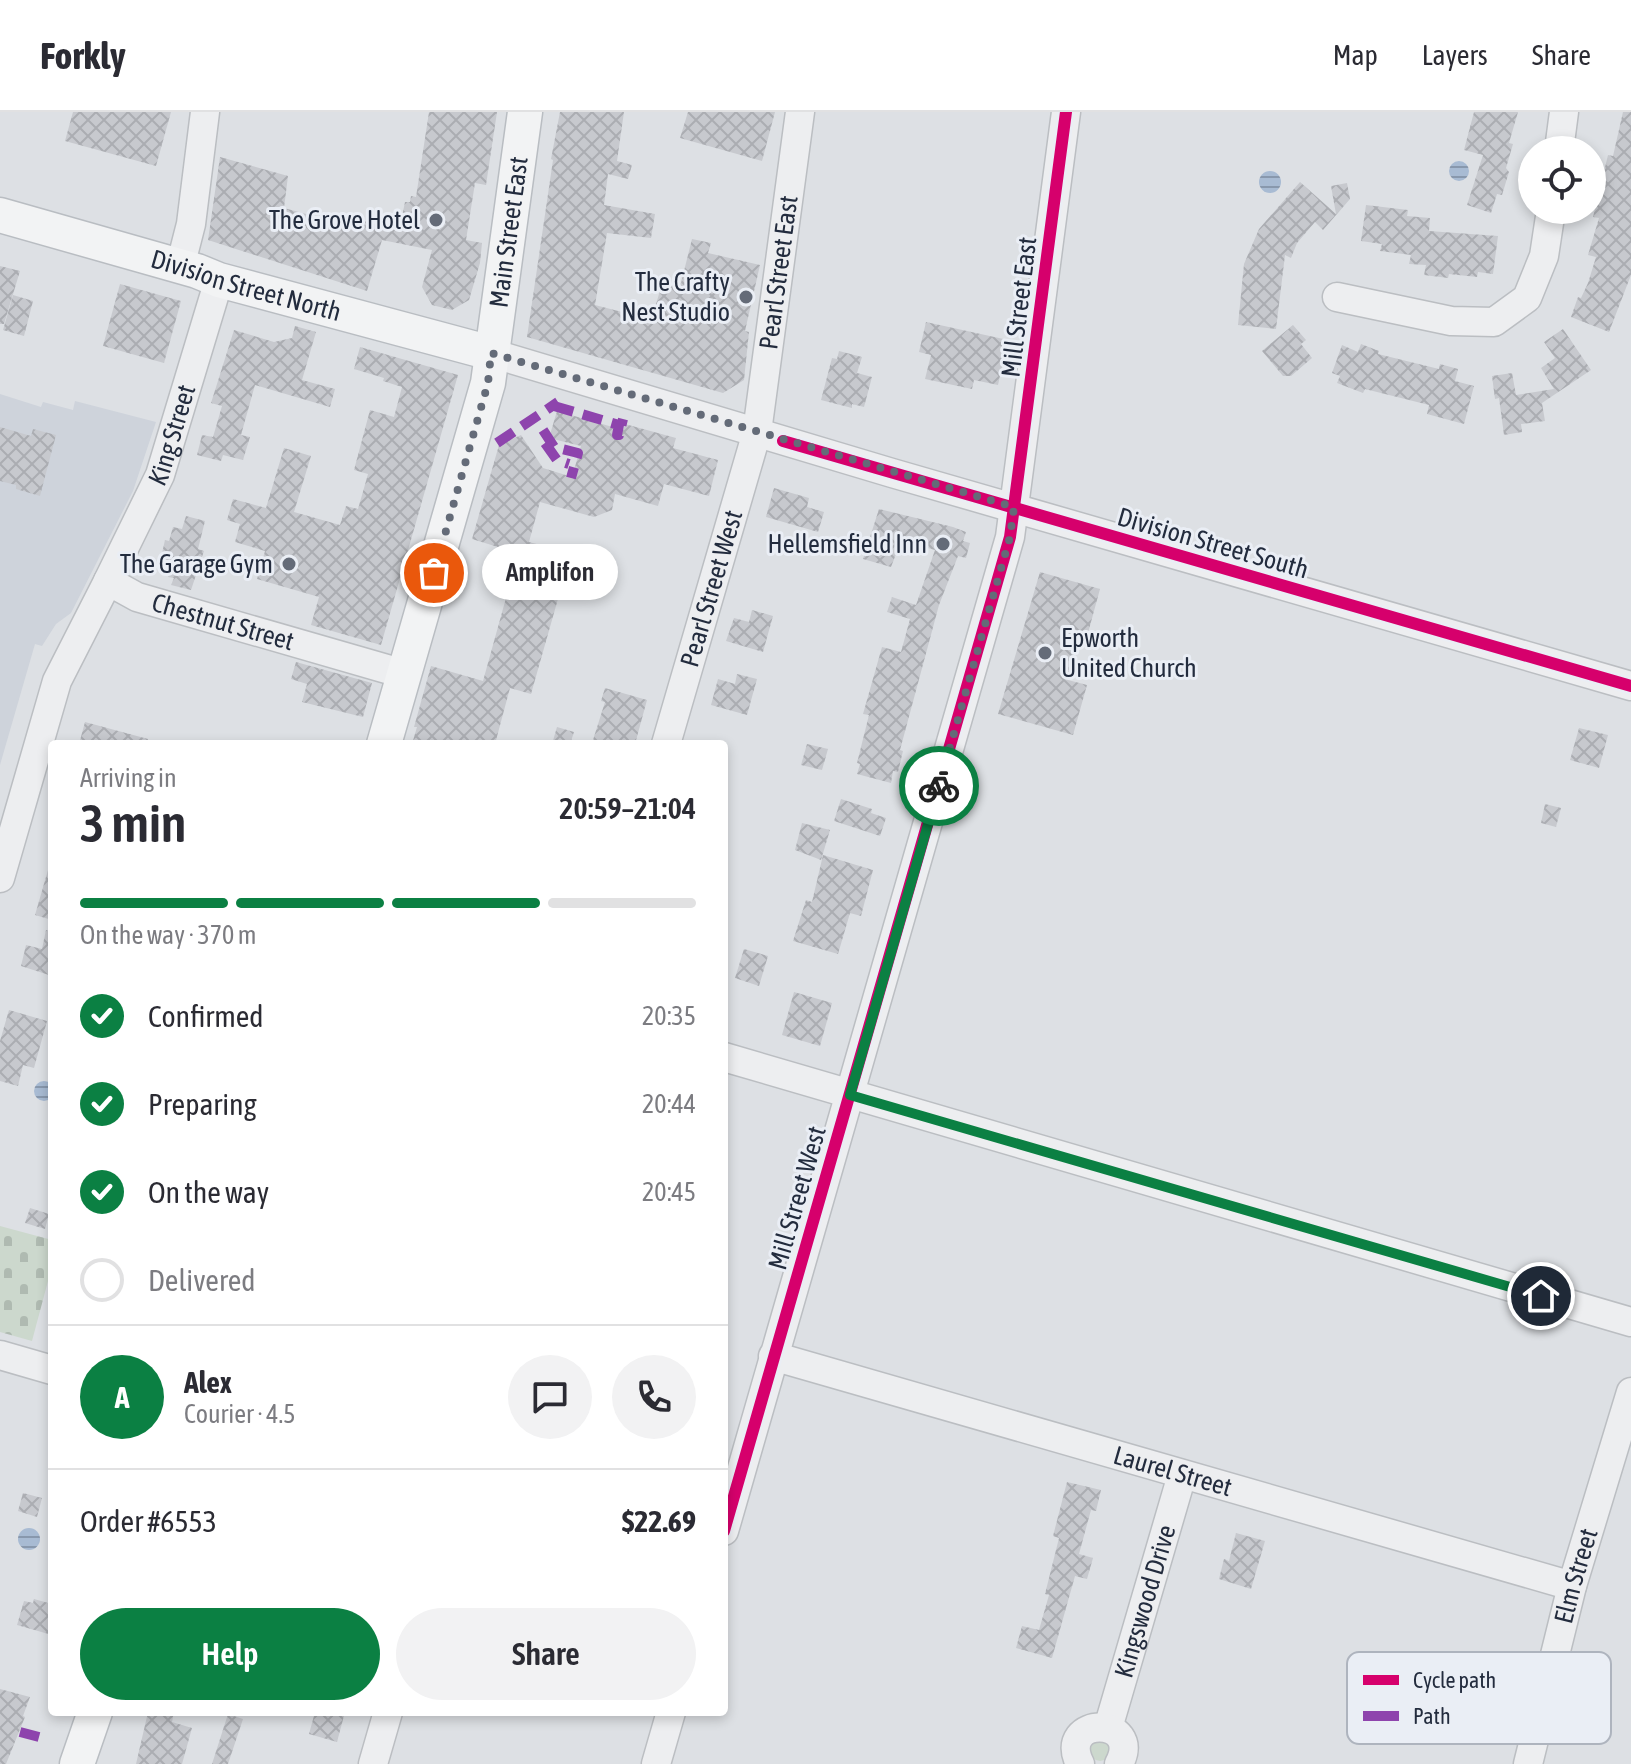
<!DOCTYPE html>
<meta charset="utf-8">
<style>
body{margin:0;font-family:"Asap Condensed",sans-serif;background:#f2f2f3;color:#2b2b33;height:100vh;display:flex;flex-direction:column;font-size:30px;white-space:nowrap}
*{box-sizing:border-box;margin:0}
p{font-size:26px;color:#7c7c81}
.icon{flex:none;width:44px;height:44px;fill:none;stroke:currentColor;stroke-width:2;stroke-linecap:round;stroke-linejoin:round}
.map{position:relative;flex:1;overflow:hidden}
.details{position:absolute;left:48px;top:628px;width:680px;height:976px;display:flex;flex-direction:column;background:#fff;border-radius:8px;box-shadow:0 4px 12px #0003}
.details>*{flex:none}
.fabs{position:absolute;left:1518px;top:24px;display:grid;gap:16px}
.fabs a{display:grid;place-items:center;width:88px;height:88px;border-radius:50%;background:#fff;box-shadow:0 4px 12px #0003;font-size:40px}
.pin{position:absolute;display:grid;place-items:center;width:68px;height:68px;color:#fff;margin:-34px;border:4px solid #fff;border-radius:50%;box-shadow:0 2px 8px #0007}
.courier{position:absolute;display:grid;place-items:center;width:80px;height:80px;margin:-40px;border:6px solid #0b8043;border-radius:50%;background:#fff;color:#222;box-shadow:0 2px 10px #0007}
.bubble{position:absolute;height:56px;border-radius:28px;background:#fff;box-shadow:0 4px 12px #0003;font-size:26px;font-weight:600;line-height:56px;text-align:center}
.overview em{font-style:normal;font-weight:600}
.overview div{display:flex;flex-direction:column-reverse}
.overview{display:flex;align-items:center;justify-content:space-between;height:136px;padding:0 32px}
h1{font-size:52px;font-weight:600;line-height:60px}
.bar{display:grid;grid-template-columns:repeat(4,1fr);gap:12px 8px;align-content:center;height:96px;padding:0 32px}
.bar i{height:10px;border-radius:6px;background:#e1e1e2}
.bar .active{background:#0b8043}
.bar p{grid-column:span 4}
.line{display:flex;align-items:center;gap:20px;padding:0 32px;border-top:2px solid #e1e1e2}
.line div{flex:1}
.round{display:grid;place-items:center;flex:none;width:84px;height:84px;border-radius:42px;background:#f2f2f3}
ol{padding:0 32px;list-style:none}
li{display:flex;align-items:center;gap:24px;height:88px}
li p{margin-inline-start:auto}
li .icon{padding:8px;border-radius:50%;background:#0b8043;color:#fff;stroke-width:4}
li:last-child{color:#7c7c81}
li i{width:44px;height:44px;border:4px solid #e1e1e2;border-radius:50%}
.action{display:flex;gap:16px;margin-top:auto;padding:16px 32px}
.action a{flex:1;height:92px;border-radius:48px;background:#0b8043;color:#fff;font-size:32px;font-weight:600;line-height:92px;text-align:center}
.action a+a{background:#f2f2f3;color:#2b2b33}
header{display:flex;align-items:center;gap:48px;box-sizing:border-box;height:112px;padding:0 40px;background:#fff;border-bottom:2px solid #e1e1e2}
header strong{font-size:38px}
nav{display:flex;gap:44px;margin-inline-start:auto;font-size:28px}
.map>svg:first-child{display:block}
.built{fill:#ced3db}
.green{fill:#ccd8cd}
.cemetery{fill:url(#cemetery-stones)}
.water{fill:url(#water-rules)}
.building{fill:url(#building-cross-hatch)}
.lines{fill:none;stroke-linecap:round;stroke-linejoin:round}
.minor-casing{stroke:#bbbec2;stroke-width:31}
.major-casing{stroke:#b9bdc2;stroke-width:37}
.minor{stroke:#edeef0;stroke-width:28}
.major{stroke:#f2f3f4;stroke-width:34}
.quiet{stroke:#8e44ad;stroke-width:10;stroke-dasharray:20 10;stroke-linecap:butt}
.cycleway-casing{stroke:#eaeef5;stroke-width:17}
.cycleway{stroke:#d6006c;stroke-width:12}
.done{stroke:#646b78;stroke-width:8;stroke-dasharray:0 14.4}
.route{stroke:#0b8043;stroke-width:10}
.poi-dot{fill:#646b78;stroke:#eaeef5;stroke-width:3}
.labels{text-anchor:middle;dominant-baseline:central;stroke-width:6;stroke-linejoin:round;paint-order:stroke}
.poi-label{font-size:26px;fill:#232c3e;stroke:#eaeef5;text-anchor:end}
.street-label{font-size:26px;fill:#232c3e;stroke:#eaeef5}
.key{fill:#eaeef5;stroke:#aeb4be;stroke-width:2}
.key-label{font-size:22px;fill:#232c3e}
</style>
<header>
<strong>Forkly</strong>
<nav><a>Map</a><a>Layers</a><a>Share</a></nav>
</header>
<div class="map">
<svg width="1631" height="1652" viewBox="0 0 1631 1652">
<defs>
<pattern id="cemetery-stones" width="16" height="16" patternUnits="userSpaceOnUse" patternTransform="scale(2)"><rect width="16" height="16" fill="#ccd8cd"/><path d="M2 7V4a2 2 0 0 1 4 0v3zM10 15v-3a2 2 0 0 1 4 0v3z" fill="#afbab1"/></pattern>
<pattern id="water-rules" width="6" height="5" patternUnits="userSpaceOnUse" patternTransform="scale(2)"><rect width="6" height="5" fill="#a8bbd3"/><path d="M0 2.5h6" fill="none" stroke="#8898ad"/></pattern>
<pattern id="building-cross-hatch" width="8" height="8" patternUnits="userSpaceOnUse" patternTransform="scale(2)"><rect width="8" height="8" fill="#c7c9ce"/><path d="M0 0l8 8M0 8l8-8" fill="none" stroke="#abadb2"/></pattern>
</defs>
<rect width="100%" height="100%" fill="#dde0e4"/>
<path class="built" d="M0,282L41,295L43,290L73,298L75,289L156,310L133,379L71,501L56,512L42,534L35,532L0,653Z"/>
<circle class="green" cx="1100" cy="1639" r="10"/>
<path class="cemetery" d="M0,1114L52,1128V1154L32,1229L0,1220Z"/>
<g class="water">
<circle cx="1459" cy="59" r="10"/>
<circle cx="1270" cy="70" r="11"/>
<circle cx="44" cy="979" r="10"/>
<circle cx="29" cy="1427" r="11"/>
</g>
<g class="building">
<path d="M73,0H171L156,54L65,29Z"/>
<path d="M429,0H497L486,73L475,71L466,128L482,131L480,151L469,188L452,198L432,193L422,175L432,138L382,128L367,179L208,128L220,45L288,64L284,96L343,112L346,104L399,119L405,90H410L411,84L416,85Z"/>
<path d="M560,0H624L617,49L632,53L628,67L608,62L604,93L655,102L651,126L607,121L595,193L622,200L625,190L654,199L664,165L681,171L692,127L711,131L708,141L760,153L745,219L749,220L744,268L723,281L527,225L553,48L551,47Z"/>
<path d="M688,0H775L762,49L680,26Z"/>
<path d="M1474,0H1518L1509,31L1513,32L1506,56L1509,60L1502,83L1497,82L1491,101L1467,93L1483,43L1464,38Z"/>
<path d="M1623,0H1631V163L1609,220L1571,205L1578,185L1581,186L1588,171L1596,145L1588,143L1599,106L1593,105L1608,43L1613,44Z"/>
<path d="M1300,70L1336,102L1331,74L1347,71L1350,87L1323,118L1315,110L1297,131L1291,146L1285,143L1276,217L1238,213L1244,152L1259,117Z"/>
<path d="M1366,93L1408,98L1407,104L1430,106L1429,119L1498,124L1493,162L1478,160L1477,165L1449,162L1448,166L1424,163L1426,153L1409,152L1411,143L1380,139L1382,132L1361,129Z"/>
<path d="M0,154L20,159L4,212H0Z"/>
<path d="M120,172L181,189L164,251L103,234Z"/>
<path d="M13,183L33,189L24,224L3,218Z"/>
<path d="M926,210L1008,228L998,273L974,268L972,277L925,267L931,243L919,240Z"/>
<path d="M1293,213L1306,228L1301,232L1312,246L1291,264H1283L1262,239Z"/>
<path d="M295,214L316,220L302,268L335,277L330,295L255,273L241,323L250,325L243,348L223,343L221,349L197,343L202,323L213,325L222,294L211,291L234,218L274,230L292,226Z"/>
<path d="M1563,217L1591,258L1542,291L1545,309L1521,312L1522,320L1504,323L1499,286L1495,287L1492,264L1512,261L1516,283L1554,277L1541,256L1555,246L1544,230Z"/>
<path d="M1361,232L1379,239L1378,242L1439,257L1440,252L1458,257L1455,269L1474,274L1464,312L1427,302L1429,293L1365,277L1363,281L1337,271L1340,264L1332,261L1342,233L1358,240Z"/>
<path d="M360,235L458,263L381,533L311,513L319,485L257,467L265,439L235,430L240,412L227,408L233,387L266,396L284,336L311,344L294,400L340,413L346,394L358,397L368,362L354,358L370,298L394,305L402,275L383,269L384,266L354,257Z"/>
<path d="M839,239L862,245L857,261L872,265L864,295L852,292V296L821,288L832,246L837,247Z"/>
<path d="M557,299L623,318L625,312L676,326L673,336L718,348L709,384L664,372L658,394L615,382L612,398L594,405L540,390L529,430L571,441L531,582L510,576L495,632H412L417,615H414L431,554L483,569L514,457L501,436L472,427L499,333L521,323L543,356L572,365L581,334L549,326Z"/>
<path d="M0,315L31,324L33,317L56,323L40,384L16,377V373L0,369Z"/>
<path d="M774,376L809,386L807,395L824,400L818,420L766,405Z"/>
<path d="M879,397L953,415L966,420L963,429L970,431L966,446L958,444L939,493L900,638L903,639L898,660L893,659L891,671L857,662L860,652L857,651L869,603L863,602L882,535L901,540L910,507L887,500L892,485L916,493L935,438L901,429L891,455L863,447Z"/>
<path d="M186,404L205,409L198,437L204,439L191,478L171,473L174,466L168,465L170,460L161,458L163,451L160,450L165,428L169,429L173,415L182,417Z"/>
<path d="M1040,460L1100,477L1085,532L1078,530L1068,568L1087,573L1073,623L998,602Z"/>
<path d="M752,498L773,504L763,540L726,529L734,506L749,510Z"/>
<path d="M296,550L372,571L363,605L302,590L307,572L291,567Z"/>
<path d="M737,562L757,567L747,603L711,593L718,567L735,572Z"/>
<path d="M605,576L647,588L635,632H606L593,628L605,590L601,589Z"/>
<path d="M85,610L148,627L147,632H79Z"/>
<path d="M557,615L574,620L570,632H552Z"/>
<path d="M1579,616L1608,623L1599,656L1570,648Z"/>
<path d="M807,632L828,637L822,658L801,653Z"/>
<path d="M841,687L872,697L871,701L886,706L880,724L834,709Z"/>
<path d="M1545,692L1561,696L1556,715L1541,711Z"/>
<path d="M802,711L830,718L821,748L795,738Z"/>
<path d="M823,743L873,758L861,804L850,801L838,842L793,829L806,788L812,790Z"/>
<path d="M48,758L52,759V808L35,803Z"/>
<path d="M46,818L52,819V864L21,854L26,833L42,837Z"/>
<path d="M744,837L768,844L759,874L735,866Z"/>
<path d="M794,880L832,891L820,934L782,923Z"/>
<path d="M9,898L47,909L34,956L23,953L18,974L0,969V929Z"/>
<path d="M30,1096L49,1102L45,1117L25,1111Z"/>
<path d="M1067,1370L1101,1378L1096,1399L1091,1398L1079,1442L1093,1446L1087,1467L1075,1464L1052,1546L1016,1536L1022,1514L1039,1518L1049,1483L1045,1482L1059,1426L1053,1424Z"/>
<path d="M23,1381L42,1386L37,1405L18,1399Z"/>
<path d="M1236,1421L1265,1429L1251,1477L1219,1467L1224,1447L1229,1449Z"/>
<path d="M34,1487L52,1492V1523L17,1513L24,1489L33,1491Z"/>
<path d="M0,1577L30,1585L23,1604L25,1605L6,1652H0Z"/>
<path d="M148,1600H174L172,1610L192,1616L182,1652H136Z"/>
<path d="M315,1600H345L337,1630L309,1622Z"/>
<path d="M228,1602L243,1607L228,1652H212Z"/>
</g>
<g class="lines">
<g class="minor-casing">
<g id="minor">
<path d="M1559,38L1564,0"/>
<path d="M180,155L191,112L205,0"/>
<path d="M1337,185L1451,209L1494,210L1527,186L1544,144L1551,98"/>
<path d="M491,241L892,361L1631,574"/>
<path id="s1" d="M108,469L160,363L219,168"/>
<path id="s2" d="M666,632L757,320L800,0"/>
<path id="s3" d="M0,766L57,569L108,469L137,485L404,562"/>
<path d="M724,945L1631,1210"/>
<path d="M0,1243L52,1258"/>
<path id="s4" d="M773,1244L1572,1474"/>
<path d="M724,1419L1010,425L1066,0"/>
<path id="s5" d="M1108,1616L1182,1363"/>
<path d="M373,1652L388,1600"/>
<path d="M656,1652L671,1600"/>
<path d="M1080,1652C1056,1603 1144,1604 1119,1652"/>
<path id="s6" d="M1528,1652L1572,1474L1631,1280"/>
</g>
</g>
<g class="major-casing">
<g id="major">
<path id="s7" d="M0,103L197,159L219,168L491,241"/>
<path id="s8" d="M384,632L488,271L525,0"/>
<path d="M77,1652L95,1600"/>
</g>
</g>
<use href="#minor" class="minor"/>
<use href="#major" class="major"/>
<g class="quiet">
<path d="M554,294L619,313L617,323H619L623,307"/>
<path d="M543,318L554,335L578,341L571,366"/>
<path d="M497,331L558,290"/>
<path d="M545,331L557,348L569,352"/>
<path d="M20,1620L39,1625"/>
</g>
<g class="cycleway-casing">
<g id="cycleway">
<path d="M783,329L1631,574"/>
<path d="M724,1419L1010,425L1066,0"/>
</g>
</g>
<use href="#cycleway" class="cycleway"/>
</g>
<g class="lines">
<path class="done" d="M434,461L488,271L491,241L1014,395L1010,425L939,674"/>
<path class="route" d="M939,674L850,983L1541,1184"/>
</g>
<g class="poi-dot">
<circle cx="436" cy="108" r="8"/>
<circle cx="746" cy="185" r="8"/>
<circle cx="943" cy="432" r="8"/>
<circle cx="289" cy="452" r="8"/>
<circle cx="1045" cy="541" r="8"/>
</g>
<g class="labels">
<g class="poi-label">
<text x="420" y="108">The Grove Hotel</text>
<text x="730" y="170">The Crafty<tspan x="730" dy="30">Nest Studio</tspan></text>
<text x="927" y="432">Hellemsfield Inn</text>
<text x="273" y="452">The Garage Gym</text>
<text x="1061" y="526" text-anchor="start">Epworth<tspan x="1061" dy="30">United Church</tspan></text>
</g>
<g class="street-label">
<text stroke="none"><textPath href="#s8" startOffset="528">Main Street East</textPath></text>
<text stroke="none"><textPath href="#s2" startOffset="486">Pearl Street East</textPath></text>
<text stroke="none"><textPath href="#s7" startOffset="256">Division Street North</textPath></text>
<text transform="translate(1019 195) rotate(-83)">Mill Street East</text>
<text stroke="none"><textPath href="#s1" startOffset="160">King Street</textPath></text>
<text transform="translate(1213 431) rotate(16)">Division Street South</text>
<text stroke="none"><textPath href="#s2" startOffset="162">Pearl Street West</textPath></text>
<text stroke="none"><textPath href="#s3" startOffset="440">Chestnut Street</textPath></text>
<text transform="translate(797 1086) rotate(-74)">Mill Street West</text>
<text stroke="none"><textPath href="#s4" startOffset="416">Laurel Street</textPath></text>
<text stroke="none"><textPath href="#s6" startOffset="194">Elm Street</textPath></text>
<text stroke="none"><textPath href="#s5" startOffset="132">Kingswood Drive</textPath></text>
</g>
</g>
<rect x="1347" y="1540" width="264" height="92" rx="12" class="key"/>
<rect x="1363" y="1563" width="36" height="10" fill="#d6006c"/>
<rect x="1363" y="1599" width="36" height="10" fill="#8e44ad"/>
<g class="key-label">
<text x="1413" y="1576">Cycle path</text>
<text x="1413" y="1612">Path</text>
</g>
</svg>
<div class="fabs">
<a><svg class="icon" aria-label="locate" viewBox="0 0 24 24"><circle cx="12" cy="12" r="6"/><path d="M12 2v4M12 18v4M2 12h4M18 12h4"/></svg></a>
</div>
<div class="pin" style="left:434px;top:461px;background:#ea580c"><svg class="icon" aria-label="bag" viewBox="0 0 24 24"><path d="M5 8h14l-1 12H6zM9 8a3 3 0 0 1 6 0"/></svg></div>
<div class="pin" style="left:1541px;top:1184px;background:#1f2937"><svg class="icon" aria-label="home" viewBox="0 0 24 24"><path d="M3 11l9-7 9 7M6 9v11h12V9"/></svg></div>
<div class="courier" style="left:939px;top:674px"><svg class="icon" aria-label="bike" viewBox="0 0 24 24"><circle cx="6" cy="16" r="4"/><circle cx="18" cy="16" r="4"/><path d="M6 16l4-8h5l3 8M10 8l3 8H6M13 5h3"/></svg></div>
<div class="bubble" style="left:482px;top:432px;width:136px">Amplifon</div>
<section class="details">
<div class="overview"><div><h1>3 min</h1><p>Arriving in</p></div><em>20:59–21:04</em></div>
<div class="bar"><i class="active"></i><i class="active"></i><i class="active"></i><i></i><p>On the way · 370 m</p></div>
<ol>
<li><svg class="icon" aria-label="check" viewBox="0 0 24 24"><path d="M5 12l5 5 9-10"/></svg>Confirmed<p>20:35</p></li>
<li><svg class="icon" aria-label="check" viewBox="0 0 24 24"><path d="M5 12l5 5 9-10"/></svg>Preparing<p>20:44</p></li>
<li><svg class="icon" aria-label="check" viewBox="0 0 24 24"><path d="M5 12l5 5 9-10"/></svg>On the way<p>20:45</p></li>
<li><i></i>Delivered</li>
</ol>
<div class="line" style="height:144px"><b class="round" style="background:#0b8043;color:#fff">A</b><div><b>Alex</b><p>Courier · 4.5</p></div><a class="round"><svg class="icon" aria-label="chat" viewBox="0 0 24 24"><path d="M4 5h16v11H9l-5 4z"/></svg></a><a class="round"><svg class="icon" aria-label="phone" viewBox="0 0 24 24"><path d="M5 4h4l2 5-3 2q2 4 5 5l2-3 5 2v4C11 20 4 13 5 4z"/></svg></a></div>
<div class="line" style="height:104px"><div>Order #6553</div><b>$22.69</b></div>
<div class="action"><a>Help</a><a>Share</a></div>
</section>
</div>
